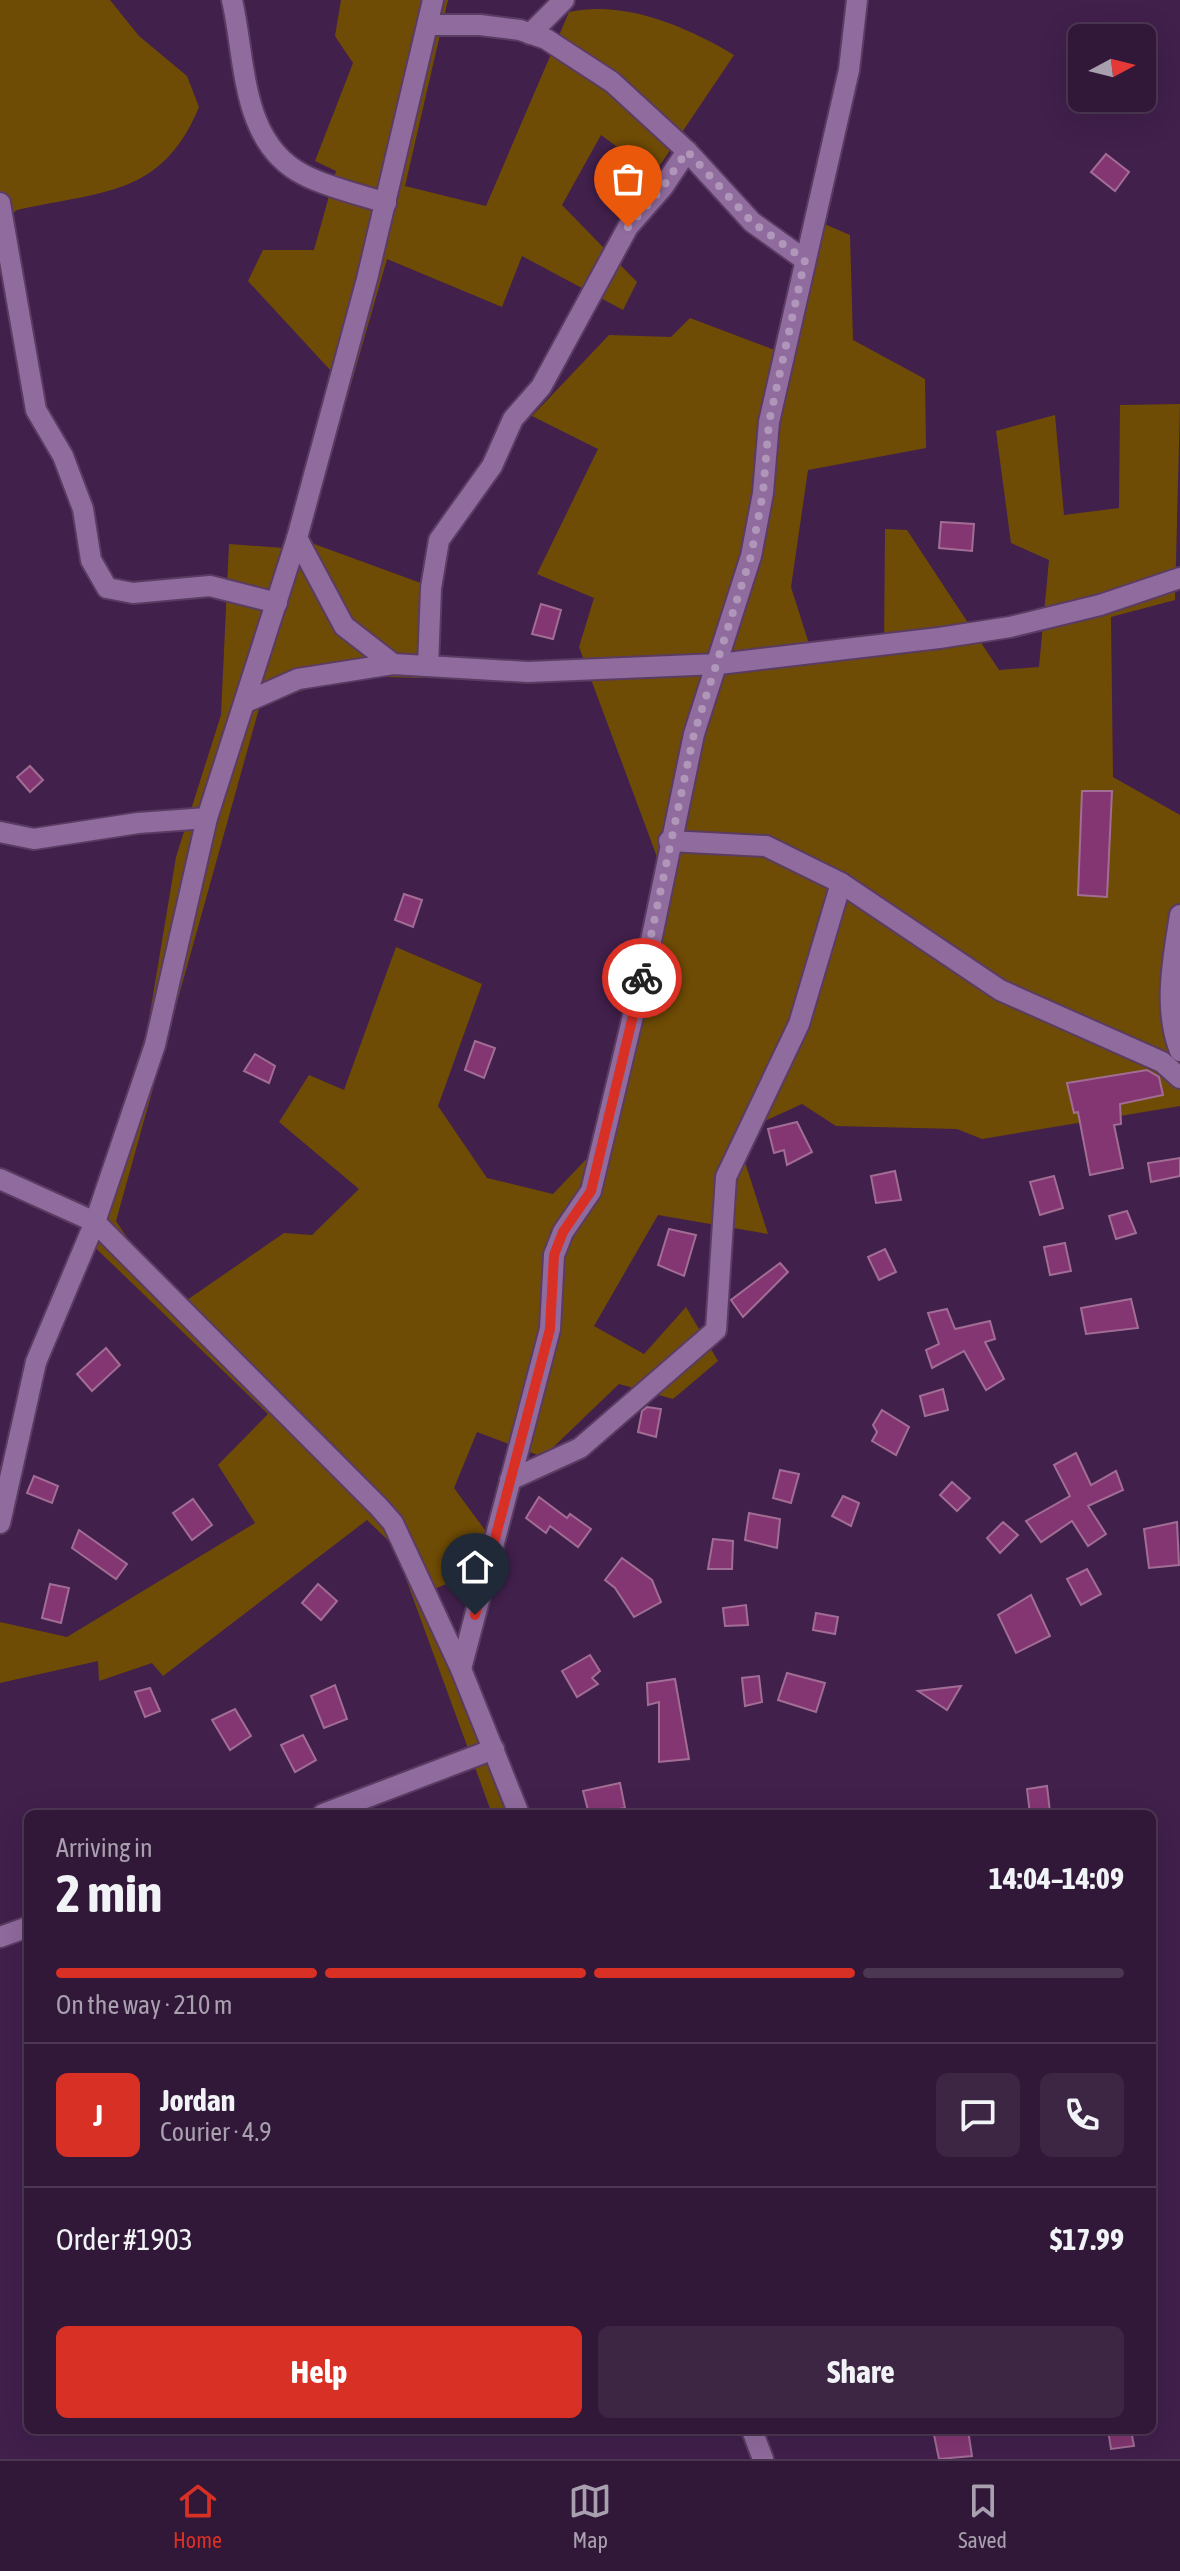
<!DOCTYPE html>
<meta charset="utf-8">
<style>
body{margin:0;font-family:"Asap Condensed",sans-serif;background:#3d2544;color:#f1f3f6;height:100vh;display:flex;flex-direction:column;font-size:30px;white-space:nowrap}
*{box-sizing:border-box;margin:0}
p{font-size:26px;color:#a8a0ae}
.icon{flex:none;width:44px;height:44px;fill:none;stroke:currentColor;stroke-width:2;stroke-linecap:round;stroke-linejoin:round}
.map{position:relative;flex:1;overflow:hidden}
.details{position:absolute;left:24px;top:1810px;width:1132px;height:624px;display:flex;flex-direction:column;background:#311839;border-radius:12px;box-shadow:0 8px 32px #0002,0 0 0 2px #4c3753}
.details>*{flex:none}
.needle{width:52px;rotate:83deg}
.tools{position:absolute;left:1068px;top:24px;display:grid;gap:16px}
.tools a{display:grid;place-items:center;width:88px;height:88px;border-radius:12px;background:#311839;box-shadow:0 8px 32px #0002,0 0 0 2px #4c3753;font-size:40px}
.pin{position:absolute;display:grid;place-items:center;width:68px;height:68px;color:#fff;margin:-82px -34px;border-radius:50% 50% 50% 0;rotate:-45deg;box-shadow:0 0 8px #0007}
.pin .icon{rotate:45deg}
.courier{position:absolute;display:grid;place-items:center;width:80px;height:80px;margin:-40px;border:6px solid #d93025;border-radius:50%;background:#fff;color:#222;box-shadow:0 2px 10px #0007}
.headline em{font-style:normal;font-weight:700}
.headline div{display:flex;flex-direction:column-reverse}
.headline{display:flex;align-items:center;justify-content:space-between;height:136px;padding:0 32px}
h1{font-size:52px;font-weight:700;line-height:60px}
.bar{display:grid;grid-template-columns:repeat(4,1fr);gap:12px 8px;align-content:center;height:96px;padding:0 32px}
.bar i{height:10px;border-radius:6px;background:#4c3753}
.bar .current{background:#d93025}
.bar p{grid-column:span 4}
.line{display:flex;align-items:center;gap:20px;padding:0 32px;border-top:2px solid #4c3753}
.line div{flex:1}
.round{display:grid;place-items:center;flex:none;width:84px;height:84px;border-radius:12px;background:#3d2544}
.primary-button{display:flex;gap:16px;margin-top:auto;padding:16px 32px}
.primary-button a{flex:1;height:92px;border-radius:12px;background:#d93025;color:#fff;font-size:32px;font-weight:700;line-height:92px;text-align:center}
.primary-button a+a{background:#3d2544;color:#f1f3f6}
.dock{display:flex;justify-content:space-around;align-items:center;height:112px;border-top:2px solid #4c3753;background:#311839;font-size:22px;color:#a8a0ae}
.dock a{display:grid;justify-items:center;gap:4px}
.dock .current{color:#d93025}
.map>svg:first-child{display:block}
.green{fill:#6f4c05}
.building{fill:#843673;stroke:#a26d94;stroke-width:2}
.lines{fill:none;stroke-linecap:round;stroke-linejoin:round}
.minor-casing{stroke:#5a3c63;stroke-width:24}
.minor{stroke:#906b9e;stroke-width:20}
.done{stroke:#b097b9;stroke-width:8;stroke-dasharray:0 14.4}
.route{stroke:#d93025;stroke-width:10}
</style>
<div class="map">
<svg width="1180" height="2459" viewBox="0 0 1180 2459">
<rect width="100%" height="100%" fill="#41204c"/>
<g class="green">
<path d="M0,0H110L139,36L187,76L199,107C162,197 101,191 17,210L0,222Z"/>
<path d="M341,0H448L405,186L486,206L569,12C624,0 686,26 734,55L654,174L601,135L562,205L637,282L623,310L522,256L502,307L387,259L306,541L429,586L423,678L345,676L260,705L116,1221L148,1269L187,1300L284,1233L312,1235L359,1189L279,1122L309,1075L344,1090L396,947L482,984L438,1106L487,1178L553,1194L617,1127L660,865L579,647L594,598L537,574L598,449L532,416L609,335L671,337L690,318L793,357L822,223L850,235L853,340L925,379L926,448L808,470L791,587L815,663L884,652L885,529L907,530L999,670L1039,667L1049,560L1011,543L996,431L1055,415L1064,515L1119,508L1120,405L1180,404L1175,600L1111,617L1113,777L1180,815V1106L982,1139L957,1129L836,1126L802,1104L736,1134L768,1234L658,1215L594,1326L644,1354L686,1307L718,1361L673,1399L619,1384L543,1457L477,1432L454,1488L507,1560L434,1589L522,1814H492L394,1546L367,1520L163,1676L152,1663L99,1681L98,1661L0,1683V1622L67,1637L255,1523L218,1465L268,1414L80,1233L147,1031L176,857L221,715L229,544L284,548L332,372L248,281L263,250H314L336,171L315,161L353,63L335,36Z"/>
</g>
<g class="building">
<path d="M1106,154L1129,172L1115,191L1091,172Z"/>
<path d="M941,522L974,524L972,551L939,548Z"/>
<path d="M541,604L561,610L553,639L532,634Z"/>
<path d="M30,766L43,780L30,792L17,777Z"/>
<path d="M1082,791H1112L1107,897L1078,895Z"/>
<path d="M404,894L422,900L413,927L395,920Z"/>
<path d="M475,1041L495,1048L484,1078L465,1070Z"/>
<path d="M255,1054L275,1066L269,1083L244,1071Z"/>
<path d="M1147,1070L1159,1077L1163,1095L1120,1104L1121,1124L1114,1125L1123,1168L1090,1175L1078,1112L1074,1113L1067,1083Z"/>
<path d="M797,1122L812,1152L787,1165L784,1150L774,1153L768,1129Z"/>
<path d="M1180,1158V1176L1151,1182L1148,1163Z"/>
<path d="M895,1171L901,1200L876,1203L871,1176Z"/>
<path d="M1054,1176L1063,1208L1040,1215L1030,1182Z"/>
<path d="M1127,1211L1136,1233L1116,1239L1109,1216Z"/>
<path d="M669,1229L696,1235L684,1276L658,1265Z"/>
<path d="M1065,1243L1071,1271L1050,1275L1044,1247Z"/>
<path d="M885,1249L896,1272L879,1280L868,1257Z"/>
<path d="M780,1263L788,1272L743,1317L731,1300Z"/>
<path d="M1131,1299L1138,1328L1086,1334L1081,1308Z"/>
<path d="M947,1309L955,1329L990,1321L995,1339L985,1342L1004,1379L986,1390L964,1351L932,1368L926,1350L939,1344L928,1313Z"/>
<path d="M106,1348L120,1365L92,1391L77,1374Z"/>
<path d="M943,1389L948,1410L925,1416L920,1396Z"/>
<path d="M647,1407L661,1409L656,1437L638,1432L642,1411Z"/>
<path d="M882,1410L909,1427L896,1455L872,1441L877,1432L873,1425Z"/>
<path d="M1076,1453L1091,1485L1116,1471L1123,1490L1088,1506L1106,1534L1088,1546L1072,1521L1041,1542L1026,1521L1070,1496L1054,1465Z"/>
<path d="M780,1470L799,1474L791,1503L773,1498Z"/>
<path d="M34,1476L58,1486L52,1503L27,1493Z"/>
<path d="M952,1482L970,1498L957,1511L940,1495Z"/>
<path d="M843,1496L859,1503L851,1526L832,1516Z"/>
<path d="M539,1497L567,1518L570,1514L591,1529L578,1547L550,1526L546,1533L526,1518Z"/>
<path d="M193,1499L212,1525L192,1540L173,1513Z"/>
<path d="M749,1513L780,1519L777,1548L745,1540Z"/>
<path d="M1003,1522L1018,1535L1000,1553L987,1538Z"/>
<path d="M1177,1522L1179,1565L1149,1568L1144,1529Z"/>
<path d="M79,1530L127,1564L116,1579L72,1548Z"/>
<path d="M713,1539L733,1541L732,1569H708Z"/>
<path d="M622,1558L652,1580L661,1602L634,1617L615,1588L605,1580Z"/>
<path d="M1087,1569L1101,1594L1081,1605L1067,1579Z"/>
<path d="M50,1584L69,1588L61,1623L42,1618Z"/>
<path d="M318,1584L337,1601L321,1620L302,1603Z"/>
<path d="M1031,1595L1050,1636L1016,1653L998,1615Z"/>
<path d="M746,1605L748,1625L725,1626L723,1608Z"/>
<path d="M816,1613L838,1617L835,1634L813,1630Z"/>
<path d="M590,1655L600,1671L592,1678L598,1684L577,1697L562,1671Z"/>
<path d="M787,1673L825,1683L816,1712L778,1700Z"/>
<path d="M759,1676L762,1702L745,1706L742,1678Z"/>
<path d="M675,1679L689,1759L659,1762V1702L648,1705L647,1683Z"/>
<path d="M335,1685L347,1719L324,1728L311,1696Z"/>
<path d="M961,1686L947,1710L918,1691Z"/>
<path d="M150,1688L160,1711L145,1717L135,1692Z"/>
<path d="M235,1709L251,1736L230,1750L212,1720Z"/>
<path d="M303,1735L316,1760L295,1772L281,1745Z"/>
<path d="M620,1783L625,1808L589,1814L583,1791Z"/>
<path d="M1047,1786L1050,1812L1030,1814L1027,1789Z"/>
<path d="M933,2430H968L972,2456L939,2459Z"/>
<path d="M1108,2430H1131L1134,2446L1111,2449Z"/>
</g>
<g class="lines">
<g class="minor-casing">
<g id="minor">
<path d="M232,0C246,60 240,143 304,175C329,188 359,194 386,203"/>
<path d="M428,25H480L520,30L546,39L612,82L687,151L752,222L805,260"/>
<path d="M530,34L564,0"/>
<path d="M0,203L36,410L63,456L83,509L91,560L107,588L133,593L210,586L277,603"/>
<path d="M297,538L344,626L393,664"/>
<path d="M428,666L431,588L439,540L492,466L513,419L541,387L628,227L663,187L687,151"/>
<path d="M246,702L298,679L393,664L528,672L719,664L939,638L1010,627L1100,605L1180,578"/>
<path d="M0,832L34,839L138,823L207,818"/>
<path d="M669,841L766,846L841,883L1000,990L1162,1062L1180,1078"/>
<path d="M1180,915C1173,960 1163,1008 1180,1051"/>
<path d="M0,1179L95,1222L379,1507L393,1523L461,1669L519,1814"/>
<path d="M510,1480L580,1448L716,1330L726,1177L799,1024L841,883"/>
<path d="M0,1523L36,1362L95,1222L155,1045L207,818L297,538L367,279L433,0"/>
<path d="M461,1669L550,1329L554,1255L563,1232L591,1191L651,941L694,734L751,556L763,493L769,422L849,70L857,0"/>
<path d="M323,1814L494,1749"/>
<path d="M0,1937L28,1927"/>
<path d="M752,2430L763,2459"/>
</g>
</g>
<use href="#minor" class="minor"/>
</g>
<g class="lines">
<path class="done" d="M628,227L663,187L687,151L752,222L805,260L769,422L763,493L751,556L694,734L642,978"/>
<path class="route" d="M475,1615L550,1329L554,1255L563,1232L591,1191L642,978"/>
</g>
</svg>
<div class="tools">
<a><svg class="needle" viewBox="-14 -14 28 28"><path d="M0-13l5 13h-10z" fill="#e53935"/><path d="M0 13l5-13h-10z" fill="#a8a0ae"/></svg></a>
</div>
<div class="pin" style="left:628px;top:227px;background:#ea580c"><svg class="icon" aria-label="bag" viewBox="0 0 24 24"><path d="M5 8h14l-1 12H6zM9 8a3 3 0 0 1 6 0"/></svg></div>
<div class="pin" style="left:475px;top:1615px;background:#1f2937"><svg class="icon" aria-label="home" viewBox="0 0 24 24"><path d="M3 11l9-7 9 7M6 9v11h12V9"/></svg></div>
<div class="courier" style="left:642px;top:978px"><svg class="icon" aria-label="bike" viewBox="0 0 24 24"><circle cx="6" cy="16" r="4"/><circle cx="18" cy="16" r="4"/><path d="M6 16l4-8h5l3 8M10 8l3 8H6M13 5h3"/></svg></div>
<section class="details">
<div class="headline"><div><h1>2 min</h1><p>Arriving in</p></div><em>14:04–14:09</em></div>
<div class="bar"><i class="current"></i><i class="current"></i><i class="current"></i><i></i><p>On the way · 210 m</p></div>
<div class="line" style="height:144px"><b class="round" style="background:#d93025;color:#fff">J</b><div><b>Jordan</b><p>Courier · 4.9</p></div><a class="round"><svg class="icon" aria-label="chat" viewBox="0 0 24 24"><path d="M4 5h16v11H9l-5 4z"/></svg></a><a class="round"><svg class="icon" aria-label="phone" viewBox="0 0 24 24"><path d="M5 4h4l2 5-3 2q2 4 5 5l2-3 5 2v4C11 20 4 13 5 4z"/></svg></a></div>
<div class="line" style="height:104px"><div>Order #1903</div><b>$17.99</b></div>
<div class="primary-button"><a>Help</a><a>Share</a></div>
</section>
</div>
<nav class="dock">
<a class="current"><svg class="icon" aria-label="home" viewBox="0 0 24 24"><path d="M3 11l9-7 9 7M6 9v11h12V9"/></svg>Home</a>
<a><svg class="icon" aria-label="map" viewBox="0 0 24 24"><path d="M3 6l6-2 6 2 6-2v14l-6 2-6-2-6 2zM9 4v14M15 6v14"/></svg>Map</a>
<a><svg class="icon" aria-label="saved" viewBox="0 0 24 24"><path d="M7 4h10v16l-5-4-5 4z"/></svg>Saved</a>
</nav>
